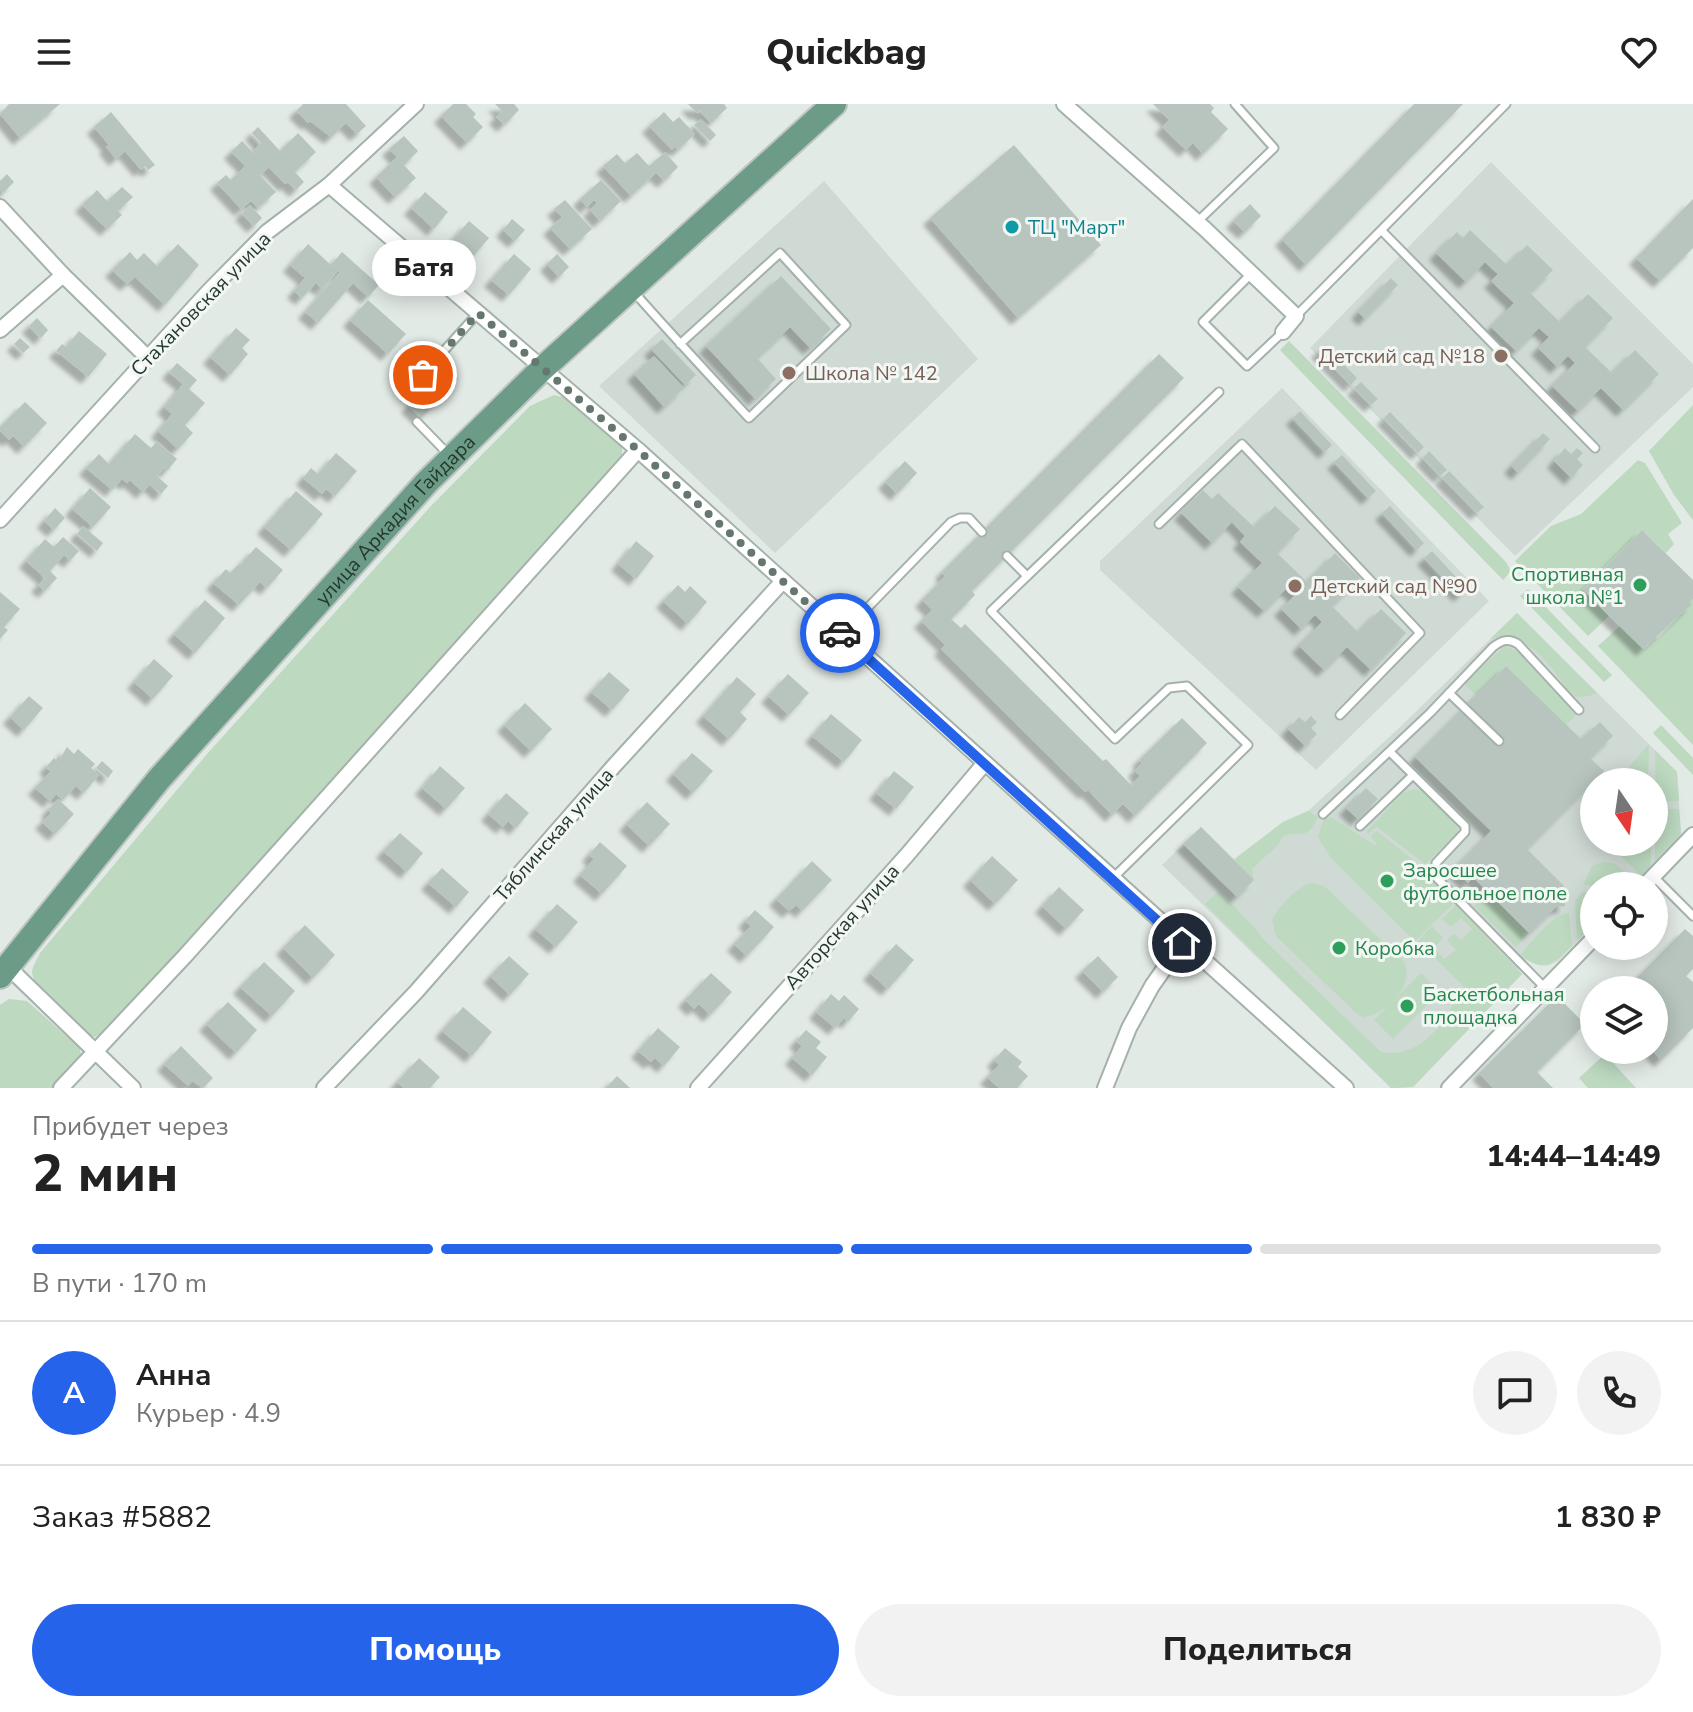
<!DOCTYPE html>
<html lang="ru">
<meta charset="utf-8">
<style>
body{margin:0;font-family:"Nunito Sans",sans-serif;background:#f2f2f2;color:#222;height:100vh;display:flex;flex-direction:column;font-size:30px;white-space:nowrap}
*{box-sizing:border-box;margin:0}
p{font-size:26px;color:#767676}
.icon{flex:none;width:44px;height:44px;fill:none;stroke:currentColor;stroke-width:2;stroke-linecap:round;stroke-linejoin:round}
.map{position:relative;height:984px;overflow:hidden}
.sheet{display:flex;flex-direction:column;background:#fff;flex:1}
.sheet>*{flex:none}
.needle{width:52px;rotate:167deg}
.controls{position:absolute;left:1580px;top:664px;display:grid;gap:16px}
.controls a{display:grid;place-items:center;width:88px;height:88px;border-radius:50%;background:#fff;box-shadow:0 4px 20px #0003;font-size:40px}
.pin{position:absolute;display:grid;place-items:center;width:68px;height:68px;color:#fff;margin:-34px;border:4px solid #fff;border-radius:50%;box-shadow:0 2px 8px #0007}
.courier{position:absolute;display:grid;place-items:center;width:80px;height:80px;margin:-40px;border:6px solid #2563eb;border-radius:50%;background:#fff;color:#222;box-shadow:0 2px 10px #0007}
.bubble{position:absolute;height:56px;border-radius:28px;background:#fff;box-shadow:0 4px 20px #0003;font-size:26px;font-weight:800;line-height:56px;text-align:center}
.summary em{font-style:normal;font-weight:800}
.summary div{display:flex;flex-direction:column-reverse}
.summary{display:flex;align-items:center;justify-content:space-between;height:136px;padding:0 32px}
h1{font-size:52px;font-weight:800;line-height:60px}
.bar{display:grid;grid-template-columns:repeat(4,1fr);gap:12px 8px;align-content:center;height:96px;padding:0 32px}
.bar i{height:10px;border-radius:6px;background:#e0e0e0}
.bar .selected{background:#2563eb}
.bar p{grid-column:span 4}
.line{display:flex;align-items:center;gap:20px;padding:0 32px;border-top:2px solid #e0e0e0}
.line div{flex:1}
.round{display:grid;place-items:center;flex:none;width:84px;height:84px;border-radius:42px;background:#f2f2f2}
.button{display:flex;gap:16px;margin-top:auto;padding:16px 32px}
.button a{flex:1;height:92px;border-radius:48px;background:#2563eb;color:#fff;font-size:32px;font-weight:800;line-height:92px;text-align:center}
.button a+a{background:#f2f2f2;color:#222}
header{display:flex;justify-content:space-between;align-items:center;height:104px;padding:0 32px;background:#fff;font-size:36px;font-weight:800}
.map>svg:first-child{display:block}
.built{fill:#d0dad4;fill-rule:evenodd}
.green{fill:#bdd9c0}
.building{fill:#b8c5be;filter:url(#shadow)}
.lines{fill:none;stroke-linecap:round;stroke-linejoin:round}
.service-casing{stroke:#a5b1ab;stroke-width:11}
.minor-casing{stroke:#a5b1ab;stroke-width:18}
.primary-casing{stroke:#bdc4c1;stroke-width:28}
.service{stroke:#fff;stroke-width:7}
.minor{stroke:#fff;stroke-width:14}
.primary{stroke:#6c9b87;stroke-width:24}
.done{stroke:#66776f;stroke-width:8;stroke-dasharray:0 14.4}
.route{stroke:#2563eb;stroke-width:10}
.culture-dot{fill:#0f9aa8;stroke:#f2f7f4;stroke-width:3}
.education-dot{fill:#8d6e63;stroke:#f2f7f4;stroke-width:3}
.leisure-dot{fill:#2e9e5b;stroke:#f2f7f4;stroke-width:3}
.labels{text-anchor:middle;dominant-baseline:central;stroke-width:6;stroke-linejoin:round;paint-order:stroke}
.culture-label{font-size:20px;fill:#0d838f;stroke:#f2f7f4;text-anchor:start}
.street-label{font-size:20px;fill:#243930;stroke:#f2f7f4}
.education-label{font-size:20px;fill:#785e54;stroke:#f2f7f4;text-anchor:start}
.leisure-label{font-size:20px;fill:#27864d;stroke:#f2f7f4;text-anchor:start}
</style>
<header><svg class="icon" aria-label="menu" viewBox="0 0 24 24"><path d="M4 6h16M4 12h16M4 18h16"/></svg>Quickbag<svg class="icon" aria-label="heart" viewBox="0 0 24 24"><path d="M12 20l-8-8c-3-5 5-10 8-4 3-6 11-1 8 4z"/></svg></header>
<div class="map">
<svg width="1693" height="984" viewBox="0 0 1693 984">
<defs>
<filter id="shadow"><feDropShadow dx="-7" dy="7" stdDeviation="2" flood-color="#0004"/></filter>
</defs>
<rect width="100%" height="100%" fill="#e2eae5"/>
<g class="built">
<path d="M1491,58L1693,260V283L1515,452L1310,244Z"/>
<path d="M824,77L978,255L775,449L599,282Z"/>
<path d="M1282,284L1489,497L1316,666L1100,466V457Z"/>
<path d="M1517,509L1677,668L1681,730L1631,782H1594V820L1558,857L1547,862L1526,856L1518,865L1522,870L1413,983L1391,984L1162,761L1201,723L1234,755L1283,718L1308,707L1398,625ZM1594,678H1654V738H1594Z"/>
</g>
<g class="green">
<path d="M1289,237L1506,458L1511,467L1503,476L1280,246Z"/>
<path d="M554,291L566,294L622,342V355L109,925L95,933L86,930C73,918 31,884 32,867C33,861 38,854 40,849L207,650L431,402L530,302Z"/>
<path d="M1693,301V416L1674,391L1649,347Z"/>
<path d="M1638,356L1645,359L1682,419L1668,430L1674,440L1666,449L1642,426L1583,485L1609,512L1588,532L1515,457L1551,422L1581,410Z"/>
<path d="M1528,485L1612,571L1604,578L1520,492Z"/>
<path d="M1693,495V641L1598,542L1620,522L1644,545L1655,534L1657,535L1691,500L1690,498Z"/>
<path d="M1517,509L1597,589C1590,592 1581,595 1573,591C1566,587 1562,577 1557,571C1540,549 1520,527 1490,535Z"/>
<path d="M1505,542C1530,548 1561,589 1579,608L1566,621L1506,562L1476,591L1463,579Z"/>
<path d="M1661,621L1693,654V671L1653,629Z"/>
<path d="M1649,640L1648,678H1616Z"/>
<path d="M1655,646L1677,668L1679,697H1656Z"/>
<path d="M1415,685C1430,687 1453,710 1458,725L1456,731L1425,760L1377,723L1368,730L1366,728L1403,689Z"/>
<path d="M1655,705H1679L1681,730L1655,757Z"/>
<path d="M1308,707L1318,713C1307,737 1304,726 1283,732L1278,741L1252,765L1254,776L1234,756L1283,718Z"/>
<path d="M1324,714H1332L1378,743L1371,732L1377,727L1422,763L1454,799L1415,837L1331,754L1318,733Z"/>
<path d="M1614,738H1651V761L1641,772L1621,752Z"/>
<path d="M1603,758L1615,760L1635,778L1632,781H1583L1592,762Z"/>
<path d="M1311,779L1324,782L1404,858C1416,881 1385,911 1363,913L1356,909L1276,832L1272,816C1279,802 1296,784 1311,779Z"/>
<path d="M1219,787L1256,825L1261,833L1381,948C1418,955 1450,919 1457,886L1464,893L1469,888L1418,837L1432,822L1443,834L1434,844L1444,855L1456,846L1447,836L1454,830L1461,836L1472,825L1461,814L1451,823L1442,815L1456,801L1522,870L1413,983L1391,984L1205,800Z"/>
<path d="M1582,788H1594V819L1577,837L1575,797Z"/>
<path d="M1489,789L1529,829L1516,843L1474,802Z"/>
<path d="M1569,809L1572,842C1554,860 1542,871 1521,850C1534,836 1551,811 1569,809Z"/>
<path d="M1421,869L1440,888L1393,935L1374,916Z"/>
<path d="M9,895L27,897L80,944L81,953L52,984H0V901Z"/>
<path d="M1605,950L1636,984H1588L1579,974Z"/>
</g>
<g class="building">
<path d="M9,0H60L20,34L0,10Z"/>
<path d="M303,0H346L366,22L357,30L346,19L331,33L310,17L308,19L296,7Z"/>
<path d="M453,0H466L476,10L473,13L483,23L467,39L441,12Z"/>
<path d="M495,0H514L519,6L504,21L496,13L502,7Z"/>
<path d="M688,0H724L727,4L711,19L700,7L697,9Z"/>
<path d="M1153,0H1210L1214,4L1211,8L1228,25L1203,50L1193,39L1186,46L1162,23L1169,16Z"/>
<path d="M1414,0H1463L1306,161L1282,135Z"/>
<path d="M111,8L155,61L148,66L145,62L141,66L125,47L116,55L106,43L109,41L94,23Z"/>
<path d="M664,8L673,18L679,13L695,30L678,46L675,43L672,46L649,22Z"/>
<path d="M701,15L716,31L710,37L694,21Z"/>
<path d="M258,23L280,47L298,29L316,48L295,68L304,78L296,86L288,78L285,80L253,47L261,39L252,29Z"/>
<path d="M404,32L418,47L404,61L416,74L395,93L376,73L397,53L389,45Z"/>
<path d="M242,37L268,64L260,71L276,88L258,104L251,97L241,105L217,79L226,71L231,76L245,62L231,48Z"/>
<path d="M1014,41L1101,141L1018,214L930,114Z"/>
<path d="M665,48L678,63L664,77L656,69L631,92L603,62L617,50L625,59L637,49L649,62Z"/>
<path d="M7,70L14,78L3,89L0,85V77Z"/>
<path d="M601,76L621,97L600,117L590,106L597,99L594,96L587,103L580,95Z"/>
<path d="M122,83L133,93L118,107L122,111L107,125L82,101L97,86L107,97Z"/>
<path d="M425,88L448,108L434,125L411,104Z"/>
<path d="M1693,95V144L1660,177L1636,154Z"/>
<path d="M565,96L592,125L570,145L550,124L562,113L554,105Z"/>
<path d="M1250,100L1261,112L1245,128L1233,117Z"/>
<path d="M250,101L262,114L254,122L242,109Z"/>
<path d="M512,115L525,126L515,137L503,126Z"/>
<path d="M469,117L489,134L469,157L449,140Z"/>
<path d="M1470,126L1507,161L1527,141L1553,166L1530,189L1560,218L1588,190L1613,214L1585,243L1612,269L1635,246L1659,270L1623,306L1601,284L1578,307L1552,282L1575,259L1568,252L1557,263L1538,244L1549,233L1539,224L1516,247L1491,223L1514,199L1491,177L1498,170L1485,158L1466,178L1436,149L1457,128L1463,134Z"/>
<path d="M178,140L199,161L165,201L135,173L127,180L112,166L130,148L137,156L144,149L157,162Z"/>
<path d="M308,140L331,161L342,148L379,181L368,193L353,179L318,219L305,208L340,168L338,167L322,185L316,179L302,194L294,187L305,174L290,161Z"/>
<path d="M514,150L531,165L509,191L491,176Z"/>
<path d="M557,150L569,163L559,173L547,160Z"/>
<path d="M781,172L831,225L810,244L790,223L757,254L776,275L755,295L706,242Z"/>
<path d="M1391,174L1398,181L1365,215L1358,208Z"/>
<path d="M368,196L406,230L388,250L350,216Z"/>
<path d="M37,214L48,226L41,234L29,222Z"/>
<path d="M236,224L250,236L242,244L248,250L230,271L210,253Z"/>
<path d="M79,227L107,250L88,273L56,247L62,240L66,243Z"/>
<path d="M20,234L30,243L23,249L14,240Z"/>
<path d="M662,235L696,271L685,281L651,245Z"/>
<path d="M1325,241L1357,274L1351,281L1318,247Z"/>
<path d="M1159,250L1184,274L972,487L975,491L951,515L961,524L965,520L1103,657L1106,655L1131,681L1140,672L1135,666L1142,659L1139,656L1182,614L1207,639L1135,712L1123,700L1112,711L1088,686L1085,688L941,545L945,541L921,517L932,506L922,496L945,472L942,468Z"/>
<path d="M654,252L684,284L664,303L634,270Z"/>
<path d="M177,259L197,276L189,285L205,299L185,321L193,329L178,345L158,327L172,310L164,303L183,280L169,268Z"/>
<path d="M445,263L458,275L421,314L408,302Z"/>
<path d="M1361,278L1378,295L1371,301L1354,284Z"/>
<path d="M25,298L47,319L24,343L13,332L9,336L0,327V323Z"/>
<path d="M1300,307L1332,341L1325,348L1293,314Z"/>
<path d="M1390,308L1424,343L1418,349L1384,314Z"/>
<path d="M1543,329L1550,335L1518,369L1511,362Z"/>
<path d="M135,330L151,344L157,337L177,355L167,367L164,364L157,372L168,382L161,390L150,380L143,388L130,376L127,379L122,375L112,386L86,364L99,350L109,360Z"/>
<path d="M1565,344L1571,350L1577,344L1583,349L1577,355L1583,361L1571,374L1554,357Z"/>
<path d="M1429,347L1447,366L1440,372L1423,354Z"/>
<path d="M336,349L357,367L335,392L326,385L322,390L303,374L311,364L318,370Z"/>
<path d="M1342,351L1376,387L1368,394L1334,358Z"/>
<path d="M905,357L917,369L897,390L885,378Z"/>
<path d="M1449,367L1484,403L1477,409L1442,374Z"/>
<path d="M90,384L111,403L93,423L72,405Z"/>
<path d="M1203,386L1212,395L1218,389L1254,423L1275,402L1300,425L1277,449L1307,478L1335,449L1360,474L1332,502L1358,528L1381,505L1406,529L1371,566L1347,543L1324,566L1299,542L1322,518L1315,511L1301,525L1281,505L1295,491L1287,484L1264,507L1238,483L1262,459L1240,438L1245,432L1232,418L1212,439L1181,409Z"/>
<path d="M296,387L323,410L291,446L264,423Z"/>
<path d="M1390,402L1424,439L1417,446L1382,409Z"/>
<path d="M55,404L65,414L54,426L44,417Z"/>
<path d="M83,422L103,439L97,447L77,430Z"/>
<path d="M1642,426L1693,476V495L1690,498L1692,500L1643,545L1583,486Z"/>
<path d="M63,433L79,447L70,457L64,451L50,467L57,474L45,487L38,481L45,474L26,457L45,435L54,443Z"/>
<path d="M636,437L654,452L636,475L618,460Z"/>
<path d="M256,443L283,466L267,484L260,478L239,501L213,479L226,465L230,469L239,460L240,461Z"/>
<path d="M1432,447L1467,485L1460,491L1424,454Z"/>
<path d="M678,481L685,488L690,482L707,498L688,520L663,497Z"/>
<path d="M0,488L20,505L4,523L8,526L0,535Z"/>
<path d="M205,496L225,514L195,549L174,530Z"/>
<path d="M154,555L173,572L153,595L134,578Z"/>
<path d="M1506,562L1581,635L1600,618L1613,632L1590,654L1604,667L1527,745L1564,782L1565,802L1556,803L1529,829L1473,773L1468,779L1454,765L1491,727L1415,653Z"/>
<path d="M609,568L630,586L612,606L591,588Z"/>
<path d="M788,570L809,589L789,611L768,592Z"/>
<path d="M737,573L756,590L740,608L747,615L729,635L703,612Z"/>
<path d="M29,592L43,604L24,626L10,613Z"/>
<path d="M525,599L552,625L531,647L504,621Z"/>
<path d="M831,610L862,636L844,658L812,632Z"/>
<path d="M1311,612L1317,618L1311,624L1317,630L1305,642L1288,625L1299,613L1305,618Z"/>
<path d="M67,643L74,650L78,645L95,660L91,664L99,671L84,689L76,682L63,696L56,690L50,697L35,684L51,667L46,663L54,654L58,658Z"/>
<path d="M692,649L713,667L693,689L673,670Z"/>
<path d="M102,657L113,667L108,674L96,664Z"/>
<path d="M440,662L465,684L446,705L422,684Z"/>
<path d="M894,667L914,683L896,705L876,689Z"/>
<path d="M1366,684L1378,695L1358,715L1346,704Z"/>
<path d="M506,689L529,709L516,724L508,717L503,723L488,710Z"/>
<path d="M58,695L74,710L55,730L42,718L51,709L48,706Z"/>
<path d="M647,698L670,720L649,742L626,720Z"/>
<path d="M1201,723L1254,776L1237,793L1183,740Z"/>
<path d="M400,729L423,749L407,768L383,747Z"/>
<path d="M600,738L627,762L602,790L580,771L594,755L589,751Z"/>
<path d="M992,752L1018,776L995,800L970,776Z"/>
<path d="M812,757L832,776L802,807L796,801L789,807L776,795Z"/>
<path d="M442,764L469,788L456,803L428,779Z"/>
<path d="M1059,783L1084,806L1066,825L1042,802Z"/>
<path d="M557,800L578,818L556,843L535,825Z"/>
<path d="M755,806L774,823L747,852L734,840L751,822L745,817Z"/>
<path d="M305,821L335,851L313,874L283,844Z"/>
<path d="M1685,825L1693,832V865L1686,872L1693,878V924L1661,956L1651,946H1654V886H1625Z"/>
<path d="M896,840L914,856L888,885L870,869Z"/>
<path d="M509,852L529,870L510,891L490,872Z"/>
<path d="M1098,852L1118,873L1103,888L1082,867Z"/>
<path d="M264,858L295,887L272,912L240,883Z"/>
<path d="M711,869L732,888L710,911L699,900L694,905L685,896Z"/>
<path d="M831,890L839,897L844,891L859,905L848,918L844,914L835,924L816,908Z"/>
<path d="M1557,892L1585,920L1537,968L1553,984H1493L1479,969Z"/>
<path d="M228,898L257,926L236,949L206,920Z"/>
<path d="M463,903L492,928L472,952L442,927Z"/>
<path d="M658,924L680,943L664,962L655,954L651,958L638,947Z"/>
<path d="M806,926L821,938L816,944L827,953L812,971L792,954L802,942L796,937Z"/>
<path d="M181,942L213,974L203,984L192,977L188,982L164,960Z"/>
<path d="M1005,944L1022,958L1018,963L1028,972L1017,984H999L987,973L999,961L994,956Z"/>
<path d="M419,954L440,973L430,984H404L397,978Z"/>
<path d="M617,972L630,984H606Z"/>
</g>
<g class="lines">
<g class="service-casing">
<g id="service">
<path d="M1197,118L1274,44L1235,0"/>
<path d="M1382,127L1595,344"/>
<path d="M1251,170L1203,218L1247,262L1283,228"/>
<path d="M633,187C671,230 710,272 749,314L846,221L780,149L680,240"/>
<path d="M1296,212L1506,0"/>
<path d="M404,291L478,209"/>
<path d="M417,318L449,351"/>
<path d="M1159,420L1242,340L1420,529L1340,611"/>
<path d="M1007,452L1027,472"/>
<path d="M842,530L951,418L960,414H969L982,428"/>
<path d="M1449,589L1499,637"/>
<path d="M1390,648L1465,722V728L1436,759L1437,774L1545,884"/>
<path d="M1323,710L1430,609L1493,543C1502,536 1509,534 1518,540L1579,606"/>
<path d="M1360,722L1413,671"/>
<path d="M1653,772L1693,812"/>
<path d="M1112,775L1248,641L1187,582L1169,584L1115,635L991,507L1219,288"/>
</g>
</g>
<g class="minor-casing">
<g id="minor">
<path d="M1064,0L1205,125L1296,212L1283,228"/>
<path d="M329,81L638,346L1346,984"/>
<path d="M0,103L63,171L148,254"/>
<path d="M0,226L63,171"/>
<path d="M0,416L208,188L267,128L329,81L416,0"/>
<path d="M1644,782L1693,731"/>
<path d="M4,859L133,984"/>
<path d="M61,984L185,852L638,346"/>
<path d="M324,984L416,888L613,663L783,477"/>
<path d="M698,984L907,751L984,660"/>
<path d="M1105,984L1129,924L1152,882L1182,839"/>
<path d="M1449,984L1594,834"/>
</g>
</g>
<g class="primary-casing">
<g id="primary">
<path id="s1" d="M0,872L159,675L426,379L542,265L834,0"/>
</g>
</g>
<use href="#service" class="service"/>
<use href="#minor" class="minor"/>
<use href="#primary" class="primary"/>
</g>
<g class="lines">
<path class="done" d="M423,271L478,209L638,346L840,529"/>
<path class="route" d="M840,529L1182,839"/>
</g>
<circle class="culture-dot" cx="1012" cy="123" r="8"/>
<g class="education-dot">
<circle cx="1501" cy="252" r="8"/>
<circle cx="789" cy="269" r="8"/>
<circle cx="1295" cy="482" r="8"/>
</g>
<g class="leisure-dot">
<circle cx="1640" cy="481" r="8"/>
<circle cx="1387" cy="777" r="8"/>
<circle cx="1339" cy="844" r="8"/>
<circle cx="1407" cy="902" r="8"/>
</g>
<g class="labels">
<g class="culture-label">
<text x="1028" y="123">ТЦ "Март"</text>
</g>
<g class="street-label">
<text transform="translate(201 200) rotate(-46)">Стахановская улица</text>
<text stroke="none"><textPath href="#s1" startOffset="604">улица Аркадия Гайдара</textPath></text>
<text transform="translate(554 731) rotate(-49)">Тяблинская улица</text>
<text transform="translate(842 823) rotate(-48)">Авторская улица</text>
</g>
<g class="education-label">
<text x="1485" y="252" text-anchor="end">Детский сад №18</text>
<text x="805" y="269">Школа № 142</text>
<text x="1311" y="482">Детский сад №90</text>
</g>
<g class="leisure-label">
<text x="1624" y="470" text-anchor="end">Спортивная<tspan x="1624" dy="23">школа №1</tspan></text>
<text x="1403" y="766">Заросшее<tspan x="1403" dy="23">футбольное поле</tspan></text>
<text x="1355" y="844">Коробка</text>
<text x="1423" y="890">Баскетбольная<tspan x="1423" dy="23">площадка</tspan></text>
</g>
</g>
</svg>
<div class="controls">
<a><svg class="needle" viewBox="-14 -14 28 28"><path d="M0-13l5 13h-10z" fill="#e53935"/><path d="M0 13l5-13h-10z" fill="#767676"/></svg></a>
<a><svg class="icon" aria-label="locate" viewBox="0 0 24 24"><circle cx="12" cy="12" r="6"/><path d="M12 2v4M12 18v4M2 12h4M18 12h4"/></svg></a>
<a><svg class="icon" aria-label="layers" viewBox="0 0 24 24"><path d="M12 4l9 5-9 5-9-5zM3 14l9 5 9-5"/></svg></a>
</div>
<div class="pin" style="left:423px;top:271px;background:#ea580c"><svg class="icon" aria-label="bag" viewBox="0 0 24 24"><path d="M5 8h14l-1 12H6zM9 8a3 3 0 0 1 6 0"/></svg></div>
<div class="pin" style="left:1182px;top:839px;background:#1f2937"><svg class="icon" aria-label="home" viewBox="0 0 24 24"><path d="M3 11l9-7 9 7M6 9v11h12V9"/></svg></div>
<div class="courier" style="left:840px;top:529px"><svg class="icon" aria-label="car" viewBox="0 0 24 24"><path d="M5 17H2v-5l4-1 3-4h7l3 4 3 1v5h-3M9 17h6M6 11h13"/><circle cx="7" cy="17" r="2"/><circle cx="17" cy="17" r="2"/></svg></div>
<div class="bubble" style="left:372px;top:136px;width:104px">Батя</div>
</div>
<section class="sheet">
<div class="summary"><div><h1>2 мин</h1><p>Прибудет через</p></div><em>14:44–14:49</em></div>
<div class="bar"><i class="selected"></i><i class="selected"></i><i class="selected"></i><i></i><p>В пути · 170 m</p></div>
<div class="line" style="height:144px"><b class="round" style="background:#2563eb;color:#fff">А</b><div><b>Анна</b><p>Курьер · 4.9</p></div><a class="round"><svg class="icon" aria-label="chat" viewBox="0 0 24 24"><path d="M4 5h16v11H9l-5 4z"/></svg></a><a class="round"><svg class="icon" aria-label="phone" viewBox="0 0 24 24"><path d="M5 4h4l2 5-3 2q2 4 5 5l2-3 5 2v4C11 20 4 13 5 4z"/></svg></a></div>
<div class="line" style="height:104px"><div>Заказ #5882</div><b>1 830 ₽</b></div>
<div class="button"><a>Помощь</a><a>Поделиться</a></div>
</section>
